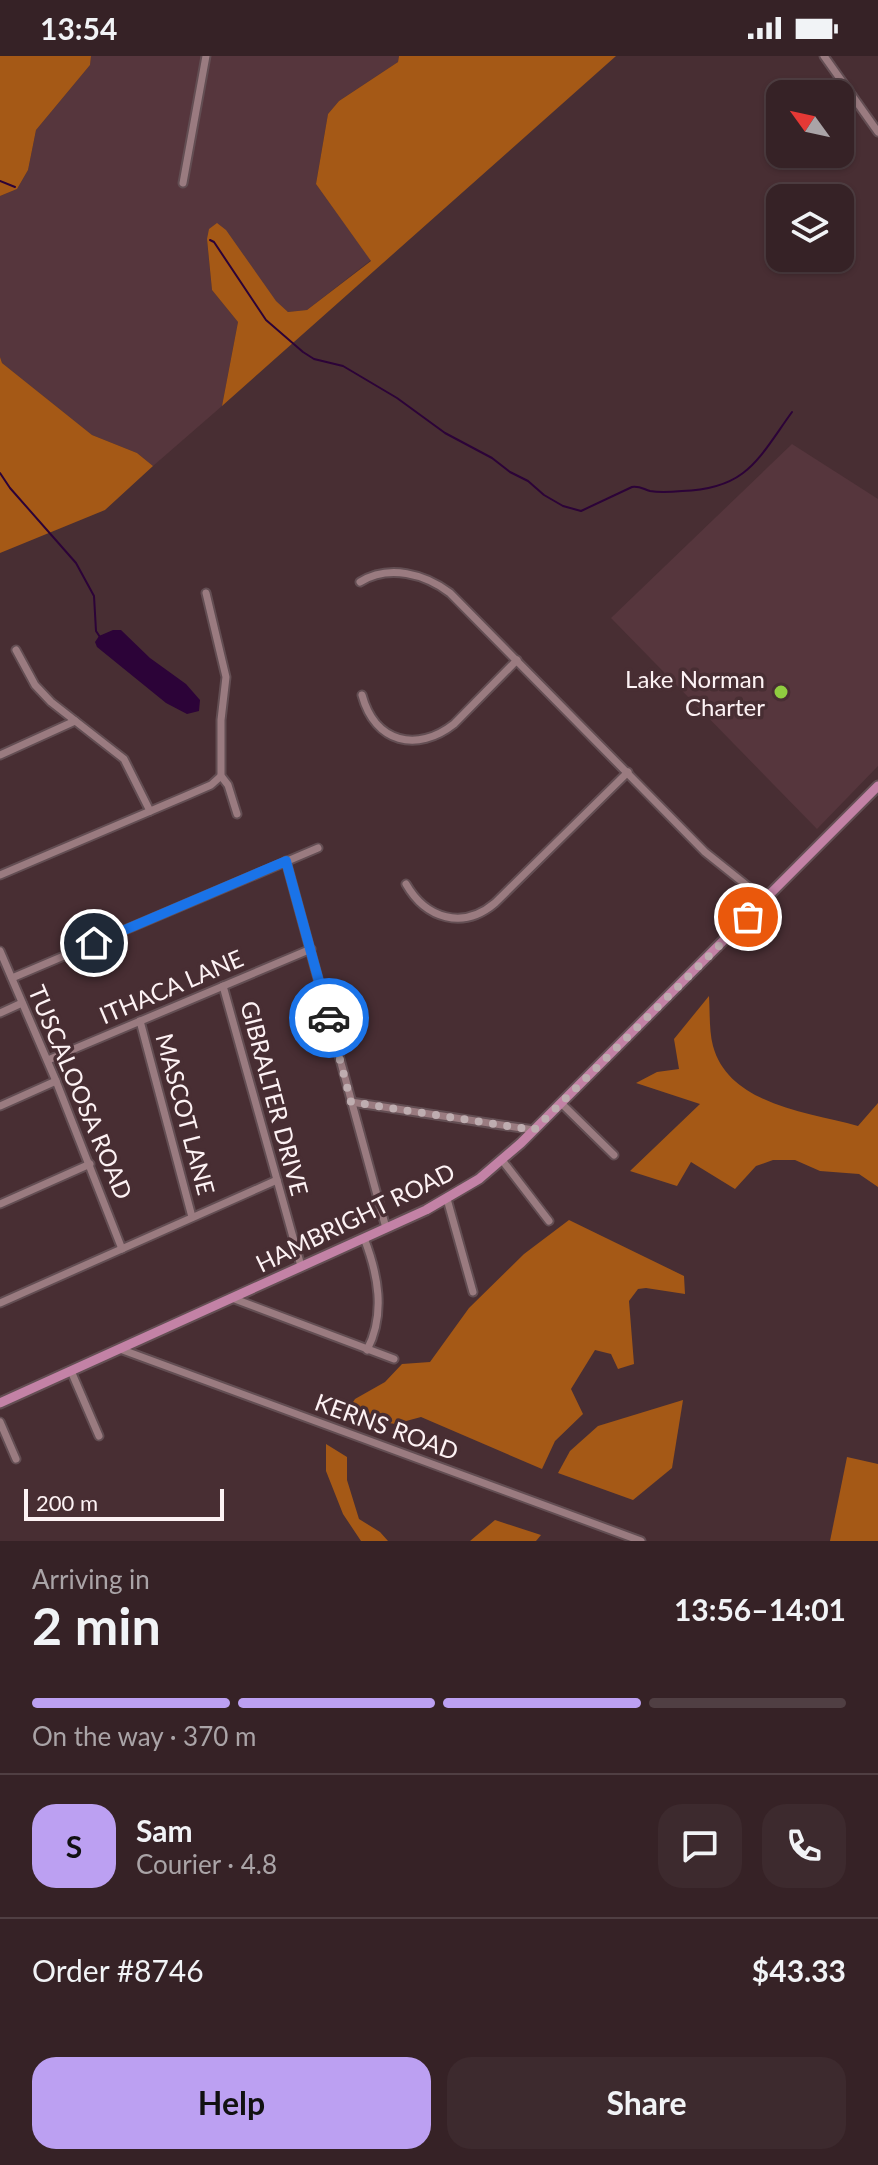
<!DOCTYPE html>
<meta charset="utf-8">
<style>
body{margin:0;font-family:Lato,sans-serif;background:#3d2a2e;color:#f1f3f6;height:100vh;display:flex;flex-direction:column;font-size:30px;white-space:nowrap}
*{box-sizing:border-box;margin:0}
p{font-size:26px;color:#aaa4a7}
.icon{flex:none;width:44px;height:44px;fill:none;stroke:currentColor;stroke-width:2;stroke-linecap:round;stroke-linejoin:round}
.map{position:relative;height:1485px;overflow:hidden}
.side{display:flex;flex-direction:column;background:#362226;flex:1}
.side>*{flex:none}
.needle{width:52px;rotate:303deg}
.tools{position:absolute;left:766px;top:24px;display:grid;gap:16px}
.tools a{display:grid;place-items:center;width:88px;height:88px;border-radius:16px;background:#362226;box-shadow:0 2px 6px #0004,0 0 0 2px #503f43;font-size:40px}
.scale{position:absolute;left:24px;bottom:20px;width:200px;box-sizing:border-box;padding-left:8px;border:4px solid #fdf2f4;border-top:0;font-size:22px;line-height:28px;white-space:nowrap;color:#fdf2f4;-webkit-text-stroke:6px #482e33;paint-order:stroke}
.pin{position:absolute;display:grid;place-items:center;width:68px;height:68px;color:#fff;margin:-34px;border:4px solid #fff;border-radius:50%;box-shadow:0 2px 8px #0007}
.courier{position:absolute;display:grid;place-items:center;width:80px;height:80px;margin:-40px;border:6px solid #1a73e8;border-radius:50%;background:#fff;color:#222;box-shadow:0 2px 10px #0007}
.head em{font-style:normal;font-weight:700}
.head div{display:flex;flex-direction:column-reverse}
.head{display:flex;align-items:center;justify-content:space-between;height:136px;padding:0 32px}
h1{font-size:52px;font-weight:700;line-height:60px}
.bar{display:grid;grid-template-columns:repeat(4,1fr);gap:12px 8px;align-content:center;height:96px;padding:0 32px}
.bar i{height:10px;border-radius:6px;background:#503f43}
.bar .on{background:#bca0f2}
.bar p{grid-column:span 4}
.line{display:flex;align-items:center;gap:20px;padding:0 32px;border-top:2px solid #503f43}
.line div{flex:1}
.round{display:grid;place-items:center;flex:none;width:84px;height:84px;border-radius:24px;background:#3d2a2e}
.button{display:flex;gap:16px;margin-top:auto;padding:16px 32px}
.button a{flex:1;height:92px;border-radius:24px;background:#bca0f2;color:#111;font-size:32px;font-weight:700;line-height:92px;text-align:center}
.button a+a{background:#3d2a2e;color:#f1f3f6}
.status{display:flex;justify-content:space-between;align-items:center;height:56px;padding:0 40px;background:#362226;direction:ltr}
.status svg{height:22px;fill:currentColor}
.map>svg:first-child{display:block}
.built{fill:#56363d}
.forest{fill:#a55916}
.water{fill:#2c0338}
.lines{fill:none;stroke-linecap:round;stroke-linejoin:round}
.stream{stroke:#2c0338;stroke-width:2}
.minor-casing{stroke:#634e53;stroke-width:11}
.major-casing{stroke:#634e53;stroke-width:13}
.minor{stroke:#9a7b80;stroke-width:7}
.major{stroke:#c382a6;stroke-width:9}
.done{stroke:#beadb0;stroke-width:8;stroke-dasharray:0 14.4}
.route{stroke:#1a73e8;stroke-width:10}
.poi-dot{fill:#90cd40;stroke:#482e33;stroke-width:3}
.labels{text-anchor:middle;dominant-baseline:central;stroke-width:7;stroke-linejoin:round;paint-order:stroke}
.poi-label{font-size:24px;fill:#fdf2f4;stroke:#482e33;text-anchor:end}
.street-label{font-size:24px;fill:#fdf2f4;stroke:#482e33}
</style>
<div class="status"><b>13:54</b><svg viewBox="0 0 49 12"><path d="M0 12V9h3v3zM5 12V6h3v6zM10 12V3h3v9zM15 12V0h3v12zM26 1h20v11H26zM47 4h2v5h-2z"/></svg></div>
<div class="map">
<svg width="878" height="1485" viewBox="0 0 878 1485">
<rect width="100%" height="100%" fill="#482e33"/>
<g class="built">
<path d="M91,0H399L398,6L339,45L328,58L316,128L371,204L307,254L288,256L207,184L212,234L238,266L222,350L153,410L137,397L92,379L2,307L0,301V140L17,133L28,114L36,74L90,9Z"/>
<path d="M792,388L878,443V710L817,773L611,562Z"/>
</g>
<g class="forest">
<path d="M0,0H91L90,9L36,74L28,114L17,133L0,140Z"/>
<path d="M399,0H616L222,350L238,266L212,234L207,183L209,173L217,167L226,174L276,245L288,256L307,254L371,205L316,128L328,58L339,45L398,6Z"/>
<path d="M0,301L2,307L92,379L137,397L153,410L105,454L0,497Z"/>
<path d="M709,940C710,956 709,975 713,990C729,1049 808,1056 858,1070L878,1047V1131L859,1118L820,1115L795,1104H773L756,1110L735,1133L691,1106L677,1130L630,1115L700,1048L636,1027L657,1016L679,1013L674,983Z"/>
<path d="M569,1164L684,1220L685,1238L646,1232L638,1233L629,1245L634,1308L618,1313L611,1298L595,1294L571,1333L583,1358L555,1385L542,1413L421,1361L395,1368L345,1359L355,1343L385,1326L402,1308L430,1306L469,1252L524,1198Z"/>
<path d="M683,1344L672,1412L633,1444L558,1417L570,1395L598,1370Z"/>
<path d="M326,1388L347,1401V1424L359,1463L380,1476L388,1485H361L343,1458L326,1415Z"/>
<path d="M847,1401L878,1408V1485H830Z"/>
<path d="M495,1464L541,1479L536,1485H470Z"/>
</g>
<path class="water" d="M113,574H121L150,602L186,628L200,644L199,655L187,658L166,647L97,591L95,586L99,580Z"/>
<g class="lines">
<g class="stream">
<path d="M0,125L15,131"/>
<path d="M210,184L214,186L266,264L303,296L314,303L343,310L397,342L445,377L492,402L510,416L528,425L544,439L563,450L581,455L632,431C640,430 643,433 650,435C660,437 672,436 682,435C747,433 758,403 792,356"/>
<path d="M0,417L10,432L76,507L94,540L96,575L100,581"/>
</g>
<g class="minor-casing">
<g id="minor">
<path d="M824,0L878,76"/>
<path d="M183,127L206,0"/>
<path d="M360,526C389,508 425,518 450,537L705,796L765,844"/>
<path d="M206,537L226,621L221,664V720L228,729L237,758"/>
<path d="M16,594L35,629L51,646L124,703L150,755"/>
<path d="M362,639C375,687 417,697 454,668L517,604"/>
<path d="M0,699L75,665"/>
<path d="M286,805L386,1172"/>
<path d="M0,819L188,739L211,729L221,720"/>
<path d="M406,828C426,863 463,874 495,847L628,716"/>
<path d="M0,895L56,1025L122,1193"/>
<path d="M12,922L318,792"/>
<path d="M223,930L301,1210"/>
<path d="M0,957L22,947"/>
<path d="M140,965L192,1161"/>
<path d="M48,1004L311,893"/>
<path d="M351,1046L534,1074"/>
<path d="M561,1047L614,1099"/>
<path d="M0,1050L56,1025"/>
<path d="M502,1104L549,1165"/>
<path d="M447,1143L473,1236"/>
<path d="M0,1148L90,1108"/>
<path d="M364,1182C378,1218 386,1258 367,1294"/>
<path d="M232,1242L394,1303"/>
<path d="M0,1247L277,1124"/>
<path d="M120,1293L641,1485"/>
<path d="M71,1315L99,1380"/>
<path d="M0,1366L16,1403"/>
</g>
</g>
<g class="major-casing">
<path id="major" d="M0,1347L426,1154L479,1123L521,1087L878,730"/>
</g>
<use href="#minor" class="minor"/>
<use href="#major" class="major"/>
</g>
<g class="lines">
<path class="done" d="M329,962L351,1046L534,1074L748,861"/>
<path class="route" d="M94,887L286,805L329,962"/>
</g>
<circle class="poi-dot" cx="781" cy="636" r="8"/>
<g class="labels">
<g class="poi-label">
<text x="765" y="622">Lake Norman<tspan x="765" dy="28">Charter</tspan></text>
</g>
<g class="street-label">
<text transform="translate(171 930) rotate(-23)">ITHACA LANE</text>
<text transform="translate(81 1036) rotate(67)">TUSCALOOSA ROAD</text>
<text transform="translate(275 1042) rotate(75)">GIBRALTER DRIVE</text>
<text transform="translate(186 1058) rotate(75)">MASCOT LANE</text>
<text transform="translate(355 1161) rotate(-26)">HAMBRIGHT ROAD</text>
<text transform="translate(387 1370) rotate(20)">KERNS ROAD</text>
</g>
</g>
</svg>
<div class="tools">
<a><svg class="needle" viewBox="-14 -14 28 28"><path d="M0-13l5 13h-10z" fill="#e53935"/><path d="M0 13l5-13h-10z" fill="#aaa4a7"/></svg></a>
<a><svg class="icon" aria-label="layers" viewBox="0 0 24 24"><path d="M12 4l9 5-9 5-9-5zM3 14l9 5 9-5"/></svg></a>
</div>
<div class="scale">200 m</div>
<div class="pin" style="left:748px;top:861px;background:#ea580c"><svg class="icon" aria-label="bag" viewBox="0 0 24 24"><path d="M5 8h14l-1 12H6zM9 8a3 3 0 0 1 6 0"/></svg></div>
<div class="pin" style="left:94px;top:887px;background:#1f2937"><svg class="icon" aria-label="home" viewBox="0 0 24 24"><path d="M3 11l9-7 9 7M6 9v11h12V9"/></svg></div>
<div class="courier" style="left:329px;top:962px"><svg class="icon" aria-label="car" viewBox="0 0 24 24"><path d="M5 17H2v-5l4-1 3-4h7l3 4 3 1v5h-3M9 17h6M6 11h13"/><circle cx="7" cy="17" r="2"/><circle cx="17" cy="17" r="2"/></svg></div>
</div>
<section class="side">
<div class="head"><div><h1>2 min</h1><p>Arriving in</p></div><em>13:56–14:01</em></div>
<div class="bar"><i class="on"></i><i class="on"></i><i class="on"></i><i></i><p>On the way · 370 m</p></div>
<div class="line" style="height:144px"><b class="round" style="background:#bca0f2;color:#111">S</b><div><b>Sam</b><p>Courier · 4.8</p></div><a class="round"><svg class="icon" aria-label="chat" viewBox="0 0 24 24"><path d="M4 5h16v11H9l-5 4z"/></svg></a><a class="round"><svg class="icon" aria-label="phone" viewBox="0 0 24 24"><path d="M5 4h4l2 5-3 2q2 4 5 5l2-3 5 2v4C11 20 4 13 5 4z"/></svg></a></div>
<div class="line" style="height:104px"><div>Order #8746</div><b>$43.33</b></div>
<div class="button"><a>Help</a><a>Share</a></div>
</section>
